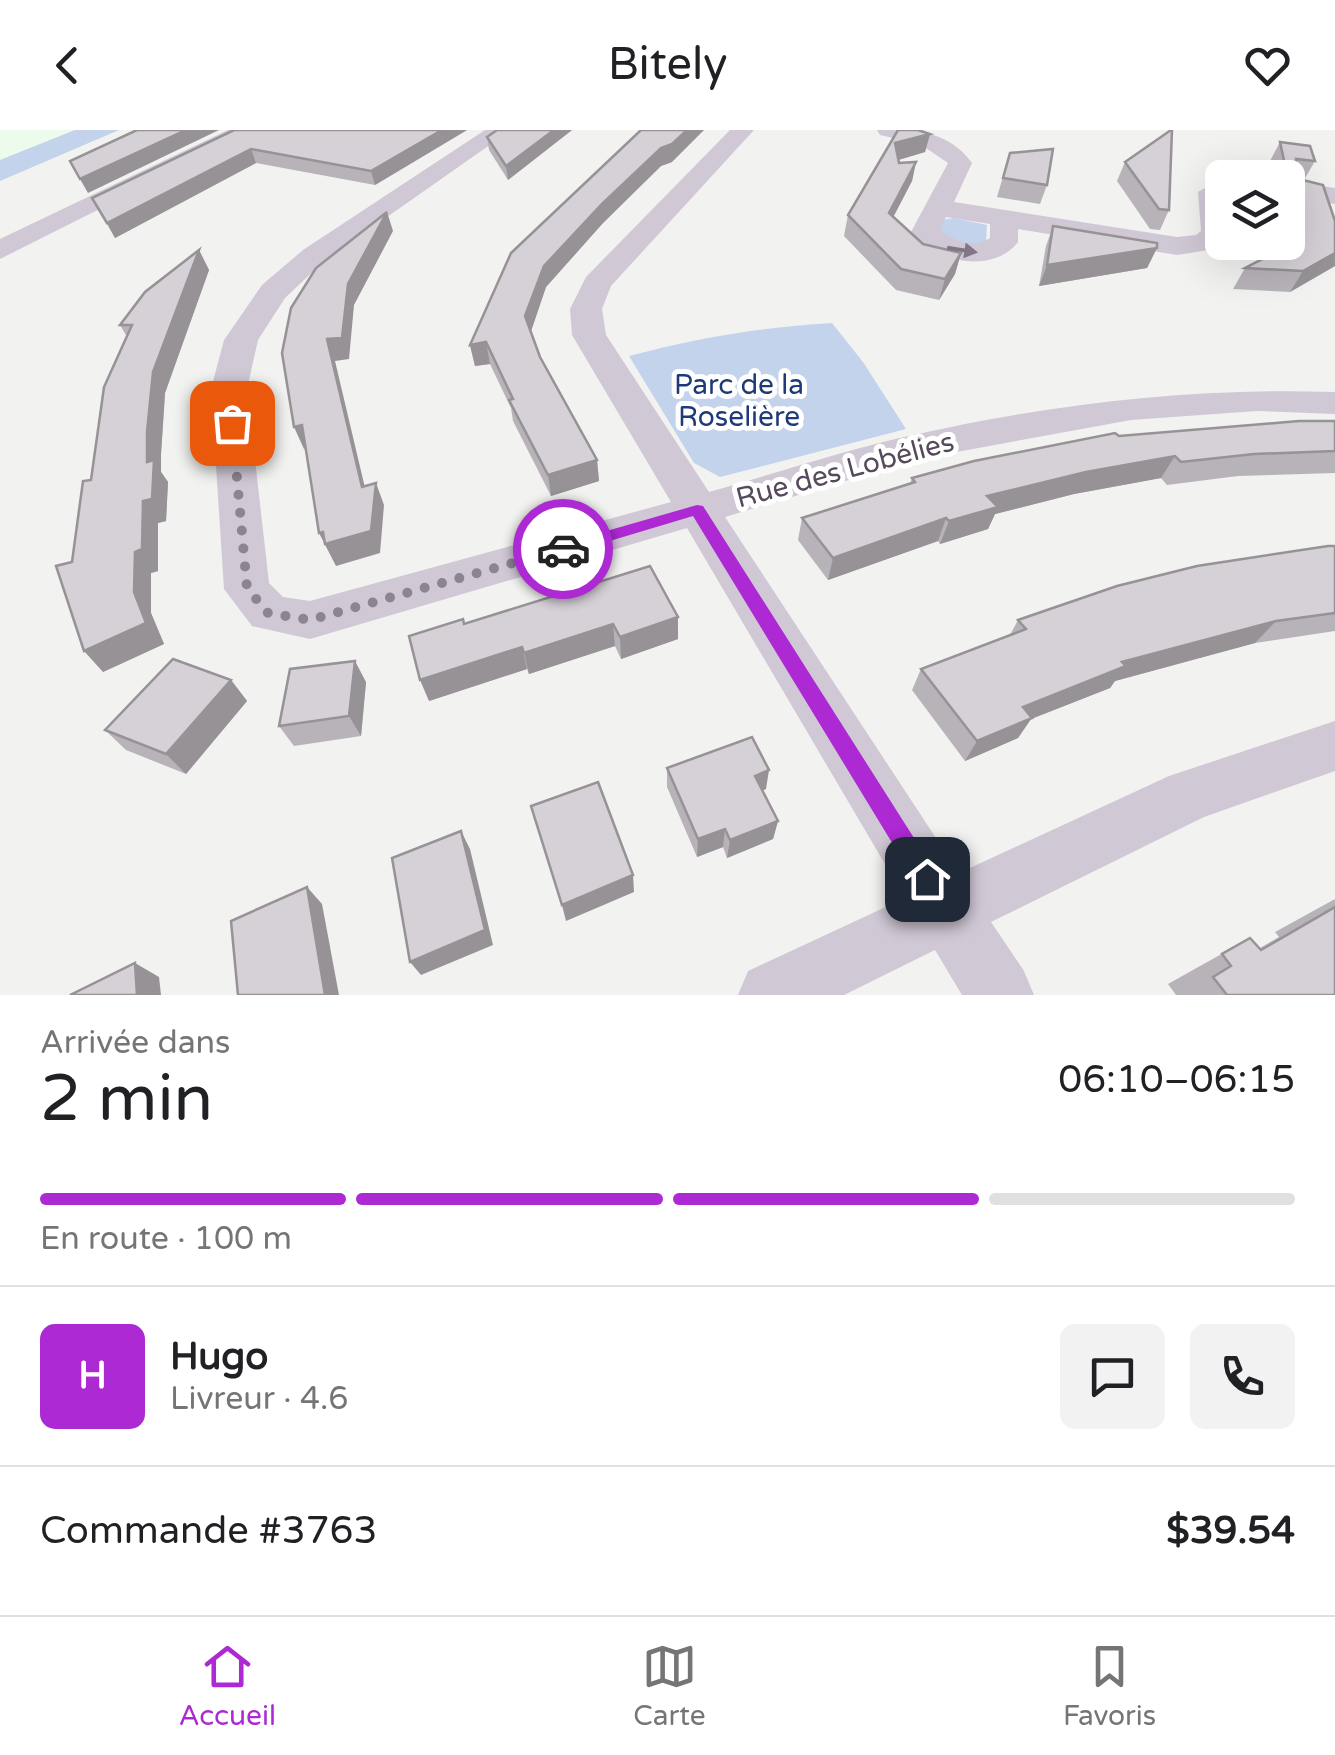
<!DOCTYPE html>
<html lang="fr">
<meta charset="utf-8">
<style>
body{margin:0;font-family:"Varela Round",sans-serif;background:#f2f2f2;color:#202124;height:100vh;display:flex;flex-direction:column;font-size:38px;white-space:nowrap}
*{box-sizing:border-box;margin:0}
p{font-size:32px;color:#757577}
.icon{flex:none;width:55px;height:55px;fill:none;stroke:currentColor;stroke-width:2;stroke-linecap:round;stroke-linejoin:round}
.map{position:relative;height:865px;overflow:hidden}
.drawer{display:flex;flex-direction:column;background:#fff;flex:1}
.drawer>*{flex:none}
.controls{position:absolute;left:1205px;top:30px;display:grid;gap:20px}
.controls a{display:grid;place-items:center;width:100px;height:100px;border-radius:15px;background:#fff;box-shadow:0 10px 40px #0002;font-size:50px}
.pin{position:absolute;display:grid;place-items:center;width:85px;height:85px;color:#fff;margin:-42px;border-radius:20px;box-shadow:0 5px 15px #0006}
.courier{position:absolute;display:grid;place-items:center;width:100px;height:100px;margin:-50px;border:8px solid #ac29d3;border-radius:50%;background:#fff;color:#222;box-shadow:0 2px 12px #0007}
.headline em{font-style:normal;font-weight:600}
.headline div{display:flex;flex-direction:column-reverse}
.headline{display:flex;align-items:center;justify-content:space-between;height:170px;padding:0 40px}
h1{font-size:65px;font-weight:600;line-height:75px}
.bar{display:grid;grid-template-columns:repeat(4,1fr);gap:15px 10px;align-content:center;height:120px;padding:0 40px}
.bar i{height:12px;border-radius:8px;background:#e0e0e0}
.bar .current{background:#ac29d3}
.bar p{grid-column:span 4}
.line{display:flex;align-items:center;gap:25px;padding:0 40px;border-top:2px solid #e0e0e0}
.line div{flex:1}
.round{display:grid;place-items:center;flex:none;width:105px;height:105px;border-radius:15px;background:#f2f2f2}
header{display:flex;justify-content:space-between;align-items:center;height:130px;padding:0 40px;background:#fff;font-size:45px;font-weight:600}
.tabs{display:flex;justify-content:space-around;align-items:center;height:140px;border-top:2px solid #e0e0e0;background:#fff;font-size:28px;color:#757577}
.tabs a{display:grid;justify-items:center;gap:5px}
.tabs .current{color:#ac29d3}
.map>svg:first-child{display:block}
.commercial{fill:#edfbec}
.green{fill:#c3d3ec}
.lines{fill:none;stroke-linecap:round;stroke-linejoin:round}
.street{fill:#d1c8d6;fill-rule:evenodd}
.wall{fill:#b8b3b9}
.shaded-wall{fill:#969296}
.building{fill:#d6d0d7;stroke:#969296;stroke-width:2.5}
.oneway{fill:#817587}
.route{fill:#ac29d3}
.done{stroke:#8d8490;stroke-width:10;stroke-dasharray:0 18}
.labels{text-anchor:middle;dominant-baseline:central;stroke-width:10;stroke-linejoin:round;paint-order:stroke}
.park-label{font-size:28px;fill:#1f3a78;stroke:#fff}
.street-label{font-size:28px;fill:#56495c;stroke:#fff}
</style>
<header><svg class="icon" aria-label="back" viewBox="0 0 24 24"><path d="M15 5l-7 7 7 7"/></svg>Bitely<svg class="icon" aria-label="heart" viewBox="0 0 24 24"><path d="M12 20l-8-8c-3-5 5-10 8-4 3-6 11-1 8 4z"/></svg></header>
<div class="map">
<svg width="1335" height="865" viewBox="0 0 1335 865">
<rect width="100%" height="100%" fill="#f2f2f0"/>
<path class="commercial" d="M0,0H75L0,30Z"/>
<g class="green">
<path d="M75,0H119L0,51V30Z"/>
<path d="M954,88L987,95L986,112C970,119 951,112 939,101L943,90Z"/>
<path d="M832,193L863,232L906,299L720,347L694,333L629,226C697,208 762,197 832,193Z"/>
</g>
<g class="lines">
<g class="street">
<path d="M228,0H257L0,129V109Z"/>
<path d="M485,0H511L323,132L285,168L258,210L247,259L269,453L283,467L310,471L671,372L572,205L570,179L586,147L730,0H754L611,156L602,179L606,205L709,362C777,343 845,320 913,305C1051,274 1194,257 1335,262V284L1257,281L1131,290L918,329L725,387L959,743L1169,646L1335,591V641L1204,687L991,792L1024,841L1034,865H962L935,820L844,865H738L748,841L905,768L687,398L310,509L252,496L224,459L211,259L224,210L262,155L303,120Z"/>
<path d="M877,0C915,0 948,0 972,33L954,72L1177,107L1196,105L1201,101L1198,62L1222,48V111L1215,119L1177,125L1018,99V112C993,145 933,132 911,102L948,33L920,14L880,5ZM946,87L990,94V108C972,119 956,112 940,100Z"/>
<path d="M1288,51L1335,58V74L1288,67Z"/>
</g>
</g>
<g class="wall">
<path d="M234,0H467L375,55L256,33L115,108L92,68Z"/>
<path d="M572,0L508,50L489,20L487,7Z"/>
<path d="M641,0L672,32L661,36L603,93L546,157L531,201L540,227L597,330L599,351L551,366L513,291L511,278L490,234L475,236L470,215Z"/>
<path d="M898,0L930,4L925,22L899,30V33L916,32L912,51L893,87L923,114L961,123L955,144L939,170L896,160L844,106L848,85Z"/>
<path d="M1280,12L1315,31L1304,50L1335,91V136L1290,162L1233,159L1245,138L1286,117L1285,112H1288V48H1273L1270,31Z"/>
<path d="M1010,23L1047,55L1040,74L997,67Z"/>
<path d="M1125,32L1169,80L1160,100L1150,99L1117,51Z"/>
<path d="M1053,96L1157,118L1147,138L1039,156L1046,116Z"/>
<path d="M199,120L209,140L165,263L161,324V342L168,352L166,391L158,393V441L151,443V483L164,514L103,542L72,432L127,207L120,195Z"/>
<path d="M1335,291V343L1238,346L1167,355L1161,348L1074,364L995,384L988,399L940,414L938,411L828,450L798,410L802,388L910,354L912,348L1119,306Z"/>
<path d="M1335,416V501L1255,513L1115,551L1110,558L1031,589L1018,608L965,631L912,560L921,539L1010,505L1018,490Z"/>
<path d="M678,487V509L621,529L615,516L529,544L527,539L429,571L464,494Z"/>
<path d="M231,550L247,571L186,644L126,620L105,600Z"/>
<path d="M366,552L361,606L294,616L279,596Z"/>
<path d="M667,638L766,659L762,661L778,691L773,709L727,728L723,717L697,727L667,657Z"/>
<path d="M1335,769V865H1176L1168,854L1250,808L1260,818L1279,807L1275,802Z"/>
</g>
<g class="shaded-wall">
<path d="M186,0H219L88,63L80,49Z"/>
<path d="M442,0H467L375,55L371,41Z"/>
<path d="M554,0H572L508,50L506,36Z"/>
<path d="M687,0H704L672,32L661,36L603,93L546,157L529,207L525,186L544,136L602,74L661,18Z"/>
<path d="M930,4L925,22L891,32L895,13Z"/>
<path d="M251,19L256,33L115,108L107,93Z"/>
<path d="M916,32L912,51L885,103L889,83Z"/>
<path d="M387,82L393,101L354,175L349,229L335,231L370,379L362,357L327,209L348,154Z"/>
<path d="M1157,118L1147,138L1039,156L1047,135Z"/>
<path d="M199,120L209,140L165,263L161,324V342L168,352L166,391L158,393V441L151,443V483L164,514L103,542L84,521L134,462L135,422L147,332V302L153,242Z"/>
<path d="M961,123L955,144L939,170L945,149Z"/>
<path d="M1335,123V136L1290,162L1303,141Z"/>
<path d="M486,212L490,234L475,236L470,215Z"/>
<path d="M302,295L312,317L304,319L294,297Z"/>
<path d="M1175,326L1161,348L1074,364L995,384L988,399L940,414L949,391L987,366L1086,342Z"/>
<path d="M597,330L599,351L551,366L548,345Z"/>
<path d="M376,353L384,375L380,423L336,436L319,403L323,402Z"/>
<path d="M946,388L938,411L828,450L833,428Z"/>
<path d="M678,487V509L621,529L620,507Z"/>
<path d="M1276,491L1255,513L1115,551L1110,558L1031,589L1018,608L965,631L977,611L1023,577L1122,532Z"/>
<path d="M613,494L615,516L529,544L524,523Z"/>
<path d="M522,517L527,539L429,571L420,550Z"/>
<path d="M355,531L366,552L361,606L349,586Z"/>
<path d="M231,550L247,571L186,644L166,624Z"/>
<path d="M769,640L766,659L751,665L755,646Z"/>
<path d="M778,691L773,709L727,728L730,710Z"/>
<path d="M725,699L723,717L697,727L698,709Z"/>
<path d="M461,701L470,719L493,815L421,845L410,832Z"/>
<path d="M633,745L634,762L566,791L562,775Z"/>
<path d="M307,757L322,774L339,865H325Z"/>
<path d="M135,833L159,847L161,865H137Z"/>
</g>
<g class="building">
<path d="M137,0H186L80,49L70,31Z"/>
<path d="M234,0H442L371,41L251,19L107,93L92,68Z"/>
<path d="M497,0H554L506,36L487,7Z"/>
<path d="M641,0H687L672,14L661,18L602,74L544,136L525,186L540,227L597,330L548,345L509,270L513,269L486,212L470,215L511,123Z"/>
<path d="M898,0H918L930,4L895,13L899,33L916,32L889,83L923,114L961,123L945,149L901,139L848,85Z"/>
<path d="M1171,0H1172L1169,80L1159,79L1125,32Z"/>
<path d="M1280,12L1310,16L1315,31L1296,29L1295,48L1323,55L1335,91V123L1303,141L1245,138L1301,109Z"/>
<path d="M1053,19L1047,55L1003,48L1010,23Z"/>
<path d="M387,82L348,154L342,208L327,209L362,357L376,353L371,401L325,414L323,402L319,403L302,295L294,297L282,223L291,178L316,138Z"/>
<path d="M1053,96L1157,113V118L1047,135Z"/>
<path d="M199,120L153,242L147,302V332L154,330L152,369L143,371L142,419L135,422L134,462L146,493L84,521L56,436L72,432L83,351L91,350L104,257L132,195H120L145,162Z"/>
<path d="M1299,291H1335V321L1254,324L1181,332L1175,326L1086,342L987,366L998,377L949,391L946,388L833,428L802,388L915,352L912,348L974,331L1115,303L1119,306Z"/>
<path d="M1328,416H1335V483L1276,491L1122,532L1126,536L1023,577L1032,588L977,611L921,539L1026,499L1018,490L1117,456L1197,436Z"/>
<path d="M650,436L678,487L620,507L613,494L524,523L522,517L420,550L409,506L463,489L464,494Z"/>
<path d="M173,529L231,550L166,624L105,600Z"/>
<path d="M355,531L349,586L279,596L290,539Z"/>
<path d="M752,607L769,640L755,646L778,691L730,710L725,699L698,709L667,638Z"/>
<path d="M598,652L633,745L562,775L531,676Z"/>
<path d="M461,701L485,800L410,832L392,728Z"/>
<path d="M307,757L325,865H238L231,791Z"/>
<path d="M1335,777V865H1227L1213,847L1231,836L1222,824L1250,808L1261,820Z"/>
<path d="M135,833L137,865H70Z"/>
</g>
<defs><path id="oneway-solid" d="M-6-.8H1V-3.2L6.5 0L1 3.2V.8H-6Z" transform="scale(2.5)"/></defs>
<use class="oneway" href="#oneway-solid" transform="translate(962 120) rotate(9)"/>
<path class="route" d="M697,375L703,376L935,741L938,749L935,757L927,760L919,757L693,386L563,425L555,419L558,415Z"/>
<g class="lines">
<path class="done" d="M232,293L247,458L268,483L310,490L563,419"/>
</g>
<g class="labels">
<g class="park-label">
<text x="739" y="255">Parc de la<tspan x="739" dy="32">Roselière</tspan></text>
</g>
<g class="street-label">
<text transform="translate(845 340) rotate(-15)">Rue des Lobélies</text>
</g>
</g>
</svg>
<div class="controls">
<a><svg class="icon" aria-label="layers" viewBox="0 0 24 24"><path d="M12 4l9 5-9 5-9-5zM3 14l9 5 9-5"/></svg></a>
</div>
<div class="pin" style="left:232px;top:293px;background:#ea580c"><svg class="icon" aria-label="bag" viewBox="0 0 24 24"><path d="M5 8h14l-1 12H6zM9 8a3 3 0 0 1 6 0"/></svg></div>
<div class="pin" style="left:927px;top:749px;background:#1f2937"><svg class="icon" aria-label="home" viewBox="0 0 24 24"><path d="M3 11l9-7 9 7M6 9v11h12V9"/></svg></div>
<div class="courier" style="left:563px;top:419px"><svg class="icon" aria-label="car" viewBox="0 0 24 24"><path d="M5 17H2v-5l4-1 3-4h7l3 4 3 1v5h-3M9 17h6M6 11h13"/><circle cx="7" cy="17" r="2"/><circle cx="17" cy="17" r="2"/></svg></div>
</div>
<section class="drawer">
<div class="headline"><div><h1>2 min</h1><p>Arrivée dans</p></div><em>06:10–06:15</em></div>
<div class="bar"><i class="current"></i><i class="current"></i><i class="current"></i><i></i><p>En route · 100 m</p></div>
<div class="line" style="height:180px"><b class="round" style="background:#ac29d3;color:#fff">H</b><div><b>Hugo</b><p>Livreur · 4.6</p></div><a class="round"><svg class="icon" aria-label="chat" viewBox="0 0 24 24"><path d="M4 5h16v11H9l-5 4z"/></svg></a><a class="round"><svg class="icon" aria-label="phone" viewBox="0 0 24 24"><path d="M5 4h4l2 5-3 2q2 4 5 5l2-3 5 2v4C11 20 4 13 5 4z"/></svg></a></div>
<div class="line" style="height:130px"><div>Commande #3763</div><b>$39.54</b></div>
</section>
<nav class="tabs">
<a class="current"><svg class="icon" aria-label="home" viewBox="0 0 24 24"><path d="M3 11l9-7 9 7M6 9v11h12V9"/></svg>Accueil</a>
<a><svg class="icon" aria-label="map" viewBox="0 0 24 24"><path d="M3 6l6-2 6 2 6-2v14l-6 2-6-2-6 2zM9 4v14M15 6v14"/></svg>Carte</a>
<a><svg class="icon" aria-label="saved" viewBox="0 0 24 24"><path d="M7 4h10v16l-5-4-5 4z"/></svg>Favoris</a>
</nav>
